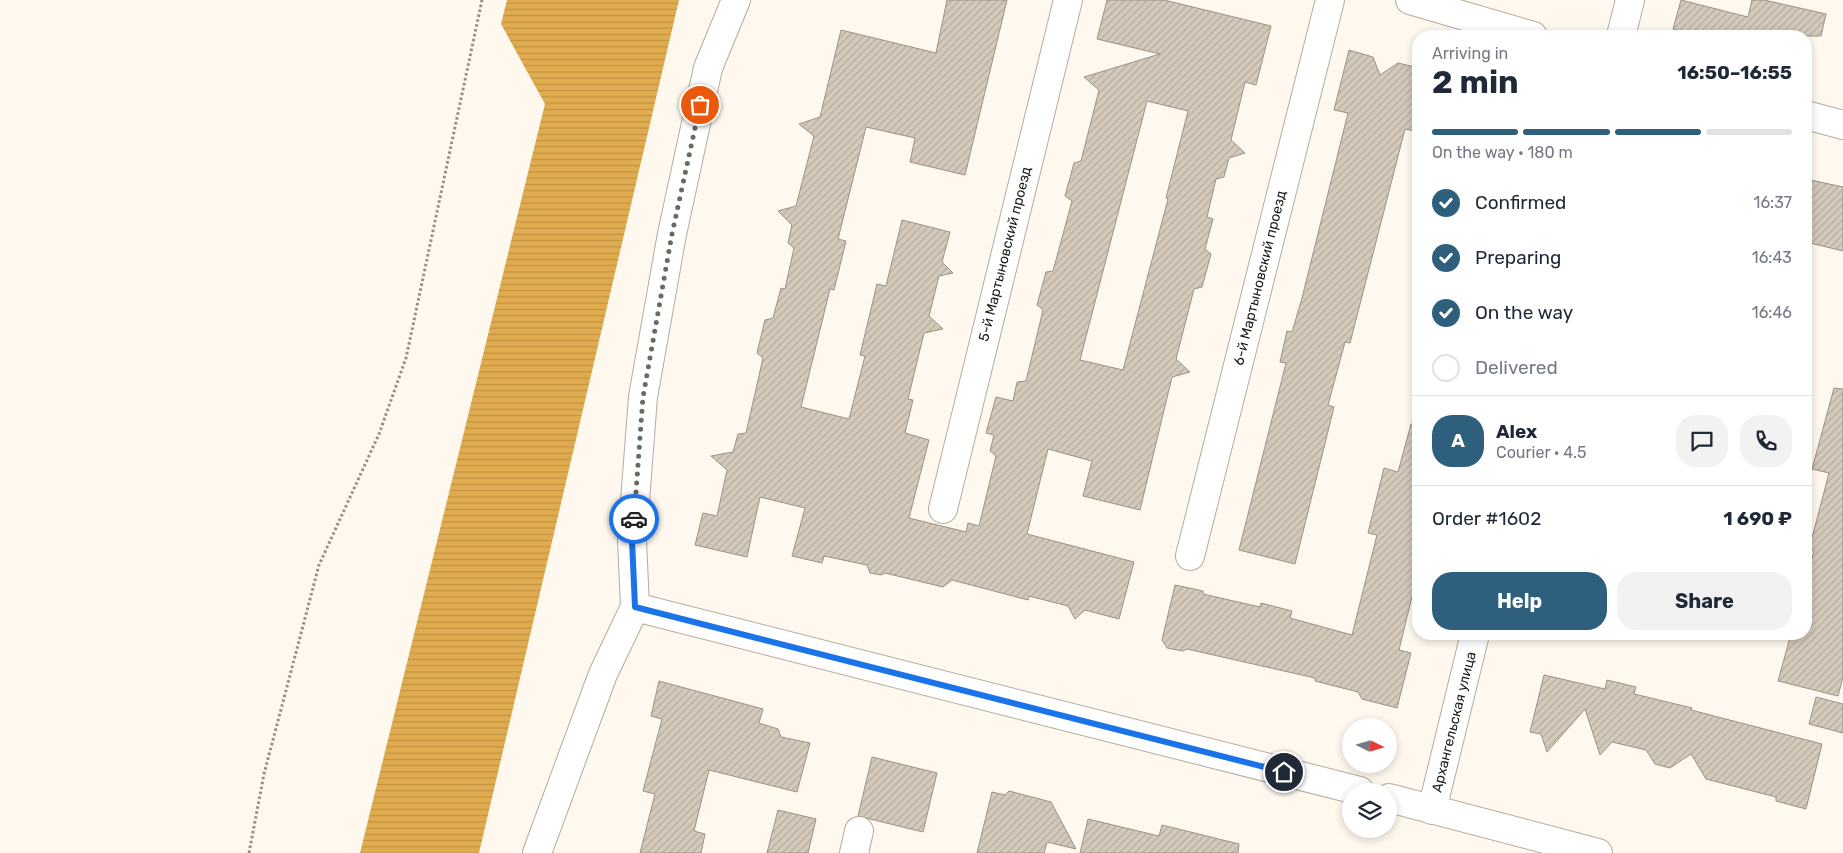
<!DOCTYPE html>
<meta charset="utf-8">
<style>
body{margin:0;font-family:Rubik,sans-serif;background:#f2f2f3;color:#1f2937;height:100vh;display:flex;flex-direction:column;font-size:19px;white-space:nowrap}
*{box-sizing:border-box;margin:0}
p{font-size:16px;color:#747a83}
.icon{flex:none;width:28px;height:28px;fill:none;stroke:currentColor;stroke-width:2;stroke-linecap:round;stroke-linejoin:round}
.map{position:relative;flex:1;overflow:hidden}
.side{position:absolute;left:1412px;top:30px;width:400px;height:610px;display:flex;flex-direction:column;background:#fff;border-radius:20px;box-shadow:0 2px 8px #0003}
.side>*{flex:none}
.needle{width:32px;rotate:95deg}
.tools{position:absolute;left:1342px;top:718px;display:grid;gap:10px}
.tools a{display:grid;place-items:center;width:55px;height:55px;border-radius:50%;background:#fff;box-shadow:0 2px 8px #0003;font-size:25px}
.pin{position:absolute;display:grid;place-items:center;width:42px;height:42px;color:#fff;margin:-21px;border:2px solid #fff;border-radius:50%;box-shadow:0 1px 5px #0007}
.courier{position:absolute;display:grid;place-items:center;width:50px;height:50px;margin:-25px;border:4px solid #1a73e8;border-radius:50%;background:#fff;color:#222;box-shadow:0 1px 6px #0007}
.headline em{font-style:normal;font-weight:700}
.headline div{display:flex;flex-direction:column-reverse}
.headline{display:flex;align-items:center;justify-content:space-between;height:85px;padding:0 20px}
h1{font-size:32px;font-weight:700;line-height:38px}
.bar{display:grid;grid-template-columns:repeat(4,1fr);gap:8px 5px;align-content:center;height:60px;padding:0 20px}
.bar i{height:6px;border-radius:4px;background:#e0e1e3}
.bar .selected{background:#2e607e}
.bar p{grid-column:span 4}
.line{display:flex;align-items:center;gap:12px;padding:0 20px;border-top:1px solid #e0e1e3}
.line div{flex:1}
.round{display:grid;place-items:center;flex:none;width:52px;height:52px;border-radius:20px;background:#f2f2f3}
ol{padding:0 20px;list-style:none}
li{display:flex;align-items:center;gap:15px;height:55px}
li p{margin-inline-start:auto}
li .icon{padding:5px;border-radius:50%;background:#2e607e;color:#fff;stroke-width:4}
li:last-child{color:#747a83}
li i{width:28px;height:28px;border:2px solid #e0e1e3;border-radius:50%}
.action{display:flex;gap:10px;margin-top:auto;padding:10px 20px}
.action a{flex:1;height:58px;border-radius:20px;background:#2e607e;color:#fff;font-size:20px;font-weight:700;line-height:58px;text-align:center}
.action a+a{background:#f2f2f3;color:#1f2937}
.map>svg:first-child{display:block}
.water{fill:url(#water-rules)}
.building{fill:url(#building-hatch);stroke:#9b9284;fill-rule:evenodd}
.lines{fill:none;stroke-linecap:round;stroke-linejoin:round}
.street-casing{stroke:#b5ac9d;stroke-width:30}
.path{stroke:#938f87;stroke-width:3;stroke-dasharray:2.5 2.5;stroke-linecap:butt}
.street{stroke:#fff;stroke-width:28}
.done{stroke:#6c6862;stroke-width:5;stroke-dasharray:0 9}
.route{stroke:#1a73e8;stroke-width:6}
.labels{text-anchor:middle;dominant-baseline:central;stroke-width:4;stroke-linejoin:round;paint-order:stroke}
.street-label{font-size:14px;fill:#1e1b16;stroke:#fff}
</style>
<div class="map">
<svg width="1843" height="853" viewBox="0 0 1843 853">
<defs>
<pattern id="water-rules" width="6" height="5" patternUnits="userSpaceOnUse" patternTransform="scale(1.25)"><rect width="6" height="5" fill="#e0ac4f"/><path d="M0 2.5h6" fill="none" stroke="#c09344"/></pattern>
<pattern id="building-hatch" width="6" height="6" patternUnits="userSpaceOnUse" patternTransform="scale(1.25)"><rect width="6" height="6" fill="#d4cabb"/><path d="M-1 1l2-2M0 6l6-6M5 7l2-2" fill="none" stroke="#b6ada0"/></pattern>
</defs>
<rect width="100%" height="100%" fill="#fef8ef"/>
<path class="water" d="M507,0H679L479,853H360L545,104L501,24Z"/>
<g class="building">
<path d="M947,0H1007L965,175L910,162L915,138L866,127L838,239L846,241L834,290L830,289L801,407L849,419L865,356L860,355L877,284L886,286L902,220L950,232L942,262L953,273L939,276L929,316L943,329L924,333L908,399L913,400L905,433L929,440L909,518L966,532L968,523L979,526L996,456L990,451L994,435L986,433L996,397L1013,401L1017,382L1026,381L1043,310L1037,305L1046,272L1053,271L1072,201L1065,196L1074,163L1081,161L1099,90L1084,77L1160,54L1097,39L1107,0H1164L1271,26L1256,85L1245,82L1231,140L1245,153L1229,158L1224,177L1216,179L1207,217L1213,219L1205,249L1211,254L1202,287L1194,289L1176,359L1190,372L1172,377L1140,510L1083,496L1092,461L1048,449L1027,534L1134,562L1119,619L1085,610L1075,619L1068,606L1029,596L1028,600L952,580L943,587L885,573L881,575L870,573L867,565L824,556L822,563L792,556L805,508L760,497L747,557L695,545L703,513L717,516L727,470L711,456L733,452L738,434L746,433L763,358L757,353L765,320L773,318L781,288L785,289L794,248L788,243L792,225L778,211L796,206L814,136L799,124L820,117L841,30L936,53ZM1147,101L1188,111L1166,198L1168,199L1123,370L1080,360Z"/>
<path d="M1681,0L1748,17L1752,0H1764L1826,14L1821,36H1702L1673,29Z"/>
<path d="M1349,50L1373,57L1380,75L1398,63L1419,68V132L1405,129L1350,343L1345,342L1328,405L1334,407L1295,564L1239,550L1286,363L1280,362L1287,331L1292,332L1302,298L1348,113L1334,110Z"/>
<path d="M1806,179L1843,187V251L1806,242Z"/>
<path d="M1834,388L1843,389V677L1838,696L1778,681L1791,634H1806V579L1814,551L1809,549L1829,473L1812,469Z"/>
<path d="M1411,424L1419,425V579L1416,580L1399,650L1411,653L1397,708L1362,699L1358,692L1315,681V678L1187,649L1183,651L1167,648L1162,640L1175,585L1203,591V594L1260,607L1261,603L1292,611L1290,618L1352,635L1377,535L1368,533L1384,468L1398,472Z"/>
<path d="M1544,675L1605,689L1607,680L1636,687L1634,694L1692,708L1691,710L1822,744L1806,809L1776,801V797L1706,779L1691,754L1670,768L1655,764L1646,750L1612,742L1600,755L1585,709L1547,752L1541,734L1530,732Z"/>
<path d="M659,681L763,709L759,723L778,729L781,737L810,743L797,792L709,770L694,831L705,834L701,853H640L655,794L643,791L662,719L651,716Z"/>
<path d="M1816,697L1843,704V733L1809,724Z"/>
<path d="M872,757L937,773L923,832L858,816Z"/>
<path d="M1009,791L1051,802L1076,849L1047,842L1044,853H977L992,792L1005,795Z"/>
<path d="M778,810L816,819L808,853H767Z"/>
<path d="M1088,819L1159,836L1162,825L1239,844L1238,853H1080Z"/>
</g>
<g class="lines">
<g class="street-casing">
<g id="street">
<path d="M1410,0L1533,36"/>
<path d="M1621,36L1630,0"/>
<path d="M1806,115L1843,125"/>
<path d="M943,509L1068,0"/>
<path d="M1190,556L1330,0"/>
<path d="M635,607L1360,791"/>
<path d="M1389,798L1598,853"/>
<path d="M1432,810L1475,634"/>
<path d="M537,853L603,674L635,607L632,540L643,397L672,234L708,68L736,0"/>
<path d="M854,853L859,831"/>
</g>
</g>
<path class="path" d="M249,853L264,774L319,565L379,434L406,358L482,0"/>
<use href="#street" class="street"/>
</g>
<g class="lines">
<path class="done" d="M634,519L643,397L672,234L700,105"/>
<path class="route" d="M634,519L632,540L635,607L1284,772"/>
</g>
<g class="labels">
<g class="street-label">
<text transform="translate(1005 254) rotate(-76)">5-й Мартыновский проезд</text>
<text transform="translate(1260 278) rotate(-76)">6-й Мартыновский проезд</text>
<text transform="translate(1454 722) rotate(-76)">Архангельская улица</text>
</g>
</g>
</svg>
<div class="tools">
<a><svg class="needle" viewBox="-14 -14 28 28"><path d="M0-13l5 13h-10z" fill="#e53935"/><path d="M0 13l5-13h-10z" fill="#747a83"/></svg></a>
<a><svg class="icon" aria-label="layers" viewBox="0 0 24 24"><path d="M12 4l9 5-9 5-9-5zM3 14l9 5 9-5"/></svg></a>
</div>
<div class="pin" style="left:700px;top:105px;background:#ea580c"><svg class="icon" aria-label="bag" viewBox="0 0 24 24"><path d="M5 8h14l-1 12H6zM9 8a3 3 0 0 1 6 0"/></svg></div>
<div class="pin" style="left:1284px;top:772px;background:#1f2937"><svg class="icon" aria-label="home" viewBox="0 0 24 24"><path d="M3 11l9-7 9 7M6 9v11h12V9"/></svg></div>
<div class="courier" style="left:634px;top:519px"><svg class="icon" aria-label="car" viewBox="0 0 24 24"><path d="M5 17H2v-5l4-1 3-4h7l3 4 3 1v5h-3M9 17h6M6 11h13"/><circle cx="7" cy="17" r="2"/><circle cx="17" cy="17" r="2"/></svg></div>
<section class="side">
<div class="headline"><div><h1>2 min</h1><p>Arriving in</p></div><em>16:50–16:55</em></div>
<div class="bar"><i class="selected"></i><i class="selected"></i><i class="selected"></i><i></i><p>On the way · 180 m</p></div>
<ol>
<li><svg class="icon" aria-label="check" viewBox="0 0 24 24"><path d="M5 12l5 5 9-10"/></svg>Confirmed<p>16:37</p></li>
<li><svg class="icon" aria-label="check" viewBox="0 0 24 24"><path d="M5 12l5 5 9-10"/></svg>Preparing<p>16:43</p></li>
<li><svg class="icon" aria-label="check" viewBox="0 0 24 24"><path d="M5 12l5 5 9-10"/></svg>On the way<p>16:46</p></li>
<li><i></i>Delivered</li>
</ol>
<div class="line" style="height:90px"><b class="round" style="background:#2e607e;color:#fff">A</b><div><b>Alex</b><p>Courier · 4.5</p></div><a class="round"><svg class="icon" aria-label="chat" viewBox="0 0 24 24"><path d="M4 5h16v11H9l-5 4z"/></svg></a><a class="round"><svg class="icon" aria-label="phone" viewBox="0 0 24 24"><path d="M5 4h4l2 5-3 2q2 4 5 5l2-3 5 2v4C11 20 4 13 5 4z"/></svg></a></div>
<div class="line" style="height:65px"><div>Order #1602</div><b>1 690 ₽</b></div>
<div class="action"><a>Help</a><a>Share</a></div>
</section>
</div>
